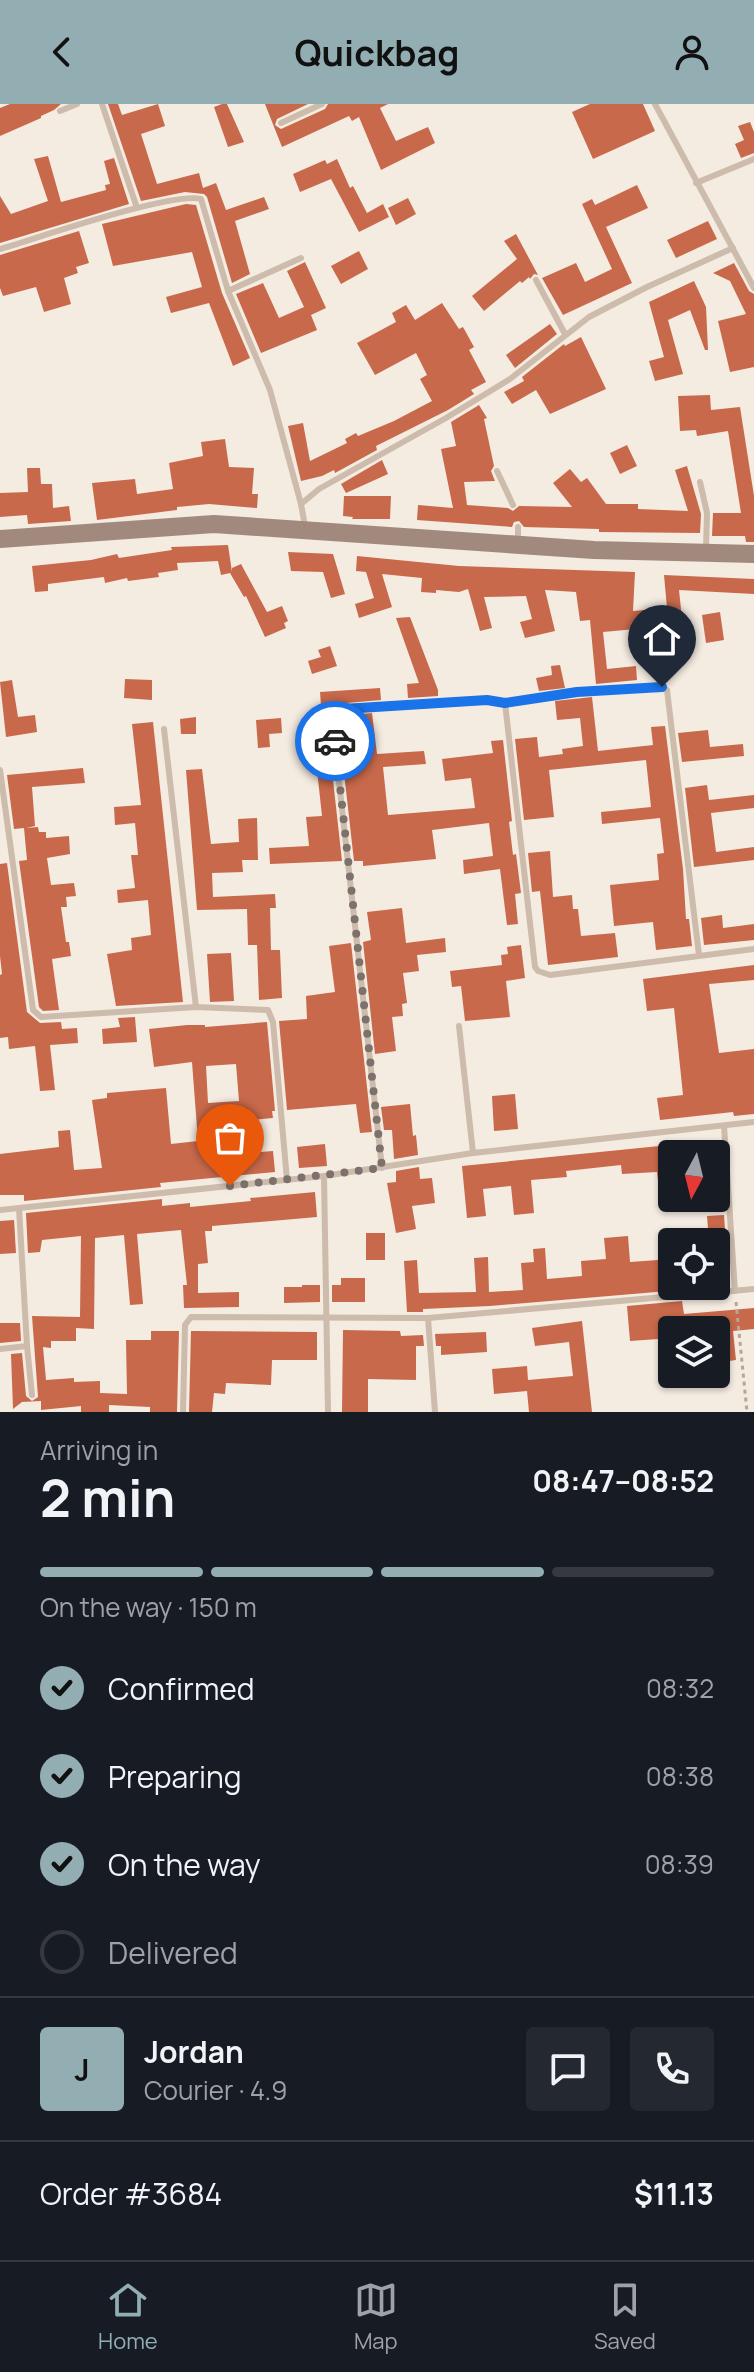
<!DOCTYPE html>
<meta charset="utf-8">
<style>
body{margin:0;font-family:Manrope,sans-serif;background:#242831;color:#f1f3f6;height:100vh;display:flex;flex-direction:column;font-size:30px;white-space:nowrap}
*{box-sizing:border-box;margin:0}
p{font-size:26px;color:#9ea1a6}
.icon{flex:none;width:44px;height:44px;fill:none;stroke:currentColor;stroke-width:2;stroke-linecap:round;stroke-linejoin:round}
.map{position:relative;height:1308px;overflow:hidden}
.drawer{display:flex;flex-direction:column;background:#171b24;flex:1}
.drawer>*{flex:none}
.needle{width:52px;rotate:187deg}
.tools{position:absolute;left:658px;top:1036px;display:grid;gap:16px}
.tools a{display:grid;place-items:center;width:72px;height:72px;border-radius:8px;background:#171b24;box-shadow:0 2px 6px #0004;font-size:40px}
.pin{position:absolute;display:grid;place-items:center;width:68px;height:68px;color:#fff;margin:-82px -34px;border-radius:50% 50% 50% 0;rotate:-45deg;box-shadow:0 0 8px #0007}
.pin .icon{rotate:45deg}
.courier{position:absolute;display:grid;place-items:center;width:80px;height:80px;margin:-40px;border:6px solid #1a73e8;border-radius:50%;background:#fff;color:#222;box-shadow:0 2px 10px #0007}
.head em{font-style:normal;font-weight:700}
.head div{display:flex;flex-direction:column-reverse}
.head{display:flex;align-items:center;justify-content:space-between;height:136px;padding:0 40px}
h1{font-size:52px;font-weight:700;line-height:60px}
.bar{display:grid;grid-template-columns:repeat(4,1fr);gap:12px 8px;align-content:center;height:96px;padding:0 40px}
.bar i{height:10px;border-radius:6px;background:#363941}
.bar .active{background:#92aeb2}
.bar p{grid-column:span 4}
.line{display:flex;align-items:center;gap:20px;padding:0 40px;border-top:2px solid #363941}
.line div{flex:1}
.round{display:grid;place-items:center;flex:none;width:84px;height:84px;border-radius:8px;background:#242831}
ol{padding:0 40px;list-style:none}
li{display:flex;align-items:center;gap:24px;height:88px}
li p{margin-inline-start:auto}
li .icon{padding:8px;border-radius:50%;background:#92aeb2;color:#111;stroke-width:4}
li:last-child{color:#9ea1a6}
li i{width:44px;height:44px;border:4px solid #363941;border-radius:50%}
header{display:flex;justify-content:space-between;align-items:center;height:104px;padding:0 40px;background:#92aeb2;color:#111;font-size:36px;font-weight:700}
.tab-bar{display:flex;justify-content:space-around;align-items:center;height:112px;border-top:2px solid #363941;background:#171b24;font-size:22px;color:#9ea1a6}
.tab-bar a{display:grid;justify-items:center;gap:4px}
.tab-bar .active{color:#92aeb2}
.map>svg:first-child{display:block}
.building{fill:#c8694b;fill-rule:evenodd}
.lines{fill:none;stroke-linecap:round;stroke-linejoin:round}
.path{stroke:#b9a596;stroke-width:3;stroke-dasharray:4 4;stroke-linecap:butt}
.lane{stroke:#cdbbac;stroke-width:6}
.secondary{stroke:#a18a7d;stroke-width:18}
.done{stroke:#7c716b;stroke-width:8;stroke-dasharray:0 14.4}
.route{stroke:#1a73e8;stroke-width:10}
</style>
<header><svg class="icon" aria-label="back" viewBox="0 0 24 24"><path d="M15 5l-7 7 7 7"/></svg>Quickbag<svg class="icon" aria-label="person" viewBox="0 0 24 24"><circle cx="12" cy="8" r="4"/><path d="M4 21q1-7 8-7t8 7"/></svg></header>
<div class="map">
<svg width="754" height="1308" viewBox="0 0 754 1308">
<rect width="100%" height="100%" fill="#f4ebe1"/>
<g class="building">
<path d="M10,0H61L54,6L41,12V14L0,32V4Z"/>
<path d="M108,0H118L122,11L158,0L165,22L141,30L157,80L199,69L203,84L216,79L226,106L264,93L269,105L235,117L250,170L232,179L207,93L204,90L185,88L141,97Z"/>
<path d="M222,0H227L244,38L228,43L214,3Z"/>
<path d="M265,0H308L277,15L275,21L281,25L325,5L328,0H388L380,4L396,37L428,23L435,39L381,66L359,13L352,17L349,12L282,43Z"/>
<path d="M590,0H643L655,27L593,55L572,8Z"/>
<path d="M750,18L754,28V49L741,54L735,40L744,36L738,22Z"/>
<path d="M48,52L61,98L106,86L105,81L110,80L104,57L114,54L129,100L0,139V92L11,110L48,97L34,55Z"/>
<path d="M337,55L350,84L353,82L367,109L383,100L389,113L359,128L331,75L300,88L293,70L325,56L327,60Z"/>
<path d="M637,81L648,104L606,123L632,179L563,211L542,174L576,159L585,178L612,165L582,100L592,95L595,101Z"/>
<path d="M408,94L416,110L396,121L388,104Z"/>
<path d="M186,100L196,101L222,189L250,254L233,262L209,199L171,209L166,193L202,183L192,148L113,162L102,120Z"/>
<path d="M708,117L717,135L676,154L667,136Z"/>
<path d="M79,127L89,159L76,163L78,169L64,174L71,200L44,208L36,183L3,192L0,184V151Z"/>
<path d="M516,130L538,171L534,170L530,175L529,173L522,179L520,177L484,207L472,192L517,155L504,137Z"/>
<path d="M359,147L368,165L341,180L331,162Z"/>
<path d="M305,158L326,204L311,211L317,226L261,249L236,190L263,179L279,214L304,203L287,167Z"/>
<path d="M734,159L749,187L754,190V263L730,268L718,217L746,210L730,177L713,169Z"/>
<path d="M694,177L706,203L708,246H705L690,206L668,216L683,270L655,277L649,257L664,253L649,198Z"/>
<path d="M442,199L459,225L463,223L474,243L469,246L486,278L471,286L474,290L448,306L376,342L377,346L335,369L334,366L322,372L301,377L288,322L303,319L310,357L347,339L345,335L356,329L358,332L394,317L432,297L420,275L427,271L416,249L375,271L357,239L396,218L392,209L406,201L415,216Z"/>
<path d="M550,220L557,230L515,264L506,251Z"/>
<path d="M581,233L606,285L550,310L536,286L512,300L504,288L524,277L522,273L564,240L565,242Z"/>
<path d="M710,291L711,306L740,303L754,392V438H746L745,432H712L713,409H741L728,327L697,332L696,326L680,327L678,292Z"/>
<path d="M479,301L487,314L484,315L494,362L491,367L495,377L464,378L467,401L508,404L513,407L519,402L572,403L553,379L570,365L581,378L587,374L606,400H638V405L688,407L675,366L687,362L701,410L700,429L599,428V425L524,423L519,417L514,418L512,423L417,416L418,401L453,404L441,345L456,342L451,318Z"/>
<path d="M225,335L229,363L254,364L252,390H258L257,404L209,400L177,403V406L97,416L92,379L135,375L137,390L173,385L169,359L203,352L201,338Z"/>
<path d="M627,341L637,362L620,370L610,349Z"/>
<path d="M382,356L388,370L346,389L341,380Z"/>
<path d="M27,364H40L41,380H52L53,404L69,402L71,417L28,420L27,411L0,413V389L28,388Z"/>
<path d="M344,392H391L390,415H352L353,413L343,412Z"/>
<path d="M228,441L232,468V464L241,460L267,508L282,502L288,517L284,519L286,524L265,533L246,492L244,493L230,469L221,471L218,457L177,459L178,466L158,469L159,473L128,477L127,474L105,479L104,473L48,480V487L35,488L32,462L91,456L117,450L119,454L172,446L171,443Z"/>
<path d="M288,448L333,450L345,490L331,494L323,468L291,467Z"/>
<path d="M357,452L459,462L635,468L633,507L667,504L664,471L754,475V490L679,486L682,515L636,520V525L603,528L607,565L636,562L637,576L596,580L590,516L580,517L576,488L545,486L555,527L525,534L520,518L532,515L526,492L484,493L492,524L480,527L468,485L459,488L436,486V489L421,488L422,474L382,470L392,503L359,514L355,500L374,494L366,468L356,467Z"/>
<path d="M720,508L724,536L706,539L702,511Z"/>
<path d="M410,513L438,586V592L408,594L407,580L419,579L396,514Z"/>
<path d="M330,542L337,562L312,570L308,557L321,553L318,546Z"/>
<path d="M560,561L565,584L539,587L536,574L552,571L551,562Z"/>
<path d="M125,575L152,576V596L124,594Z"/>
<path d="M12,576L18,613L35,611L37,628L6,633L0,578Z"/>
<path d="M380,584L381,596L335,600L331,603L326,613L342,757L270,760L269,744L309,742L306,713L322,712L317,666H312L303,621L310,619V617L322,615L320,588Z"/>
<path d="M592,593L598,647L653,641L651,623L665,622L683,765L686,815H689L692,842L656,846L653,818L614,822L610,781L659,776L657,750L664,749L660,714L602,720L601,708L651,703L646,656L549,666L554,713L524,716L515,635L537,633L539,653L563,650L562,645L583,642L580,614L557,616L555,597Z"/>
<path d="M372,609L377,650L424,647L426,660L383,663L388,711L475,704L471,674L445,677L442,655L493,649L491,637L503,636L512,717L509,718L513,751L516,750L521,789L515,790L518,820L507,821L500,765L464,770L463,756L493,752L489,719L432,726L436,755L363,762V757H354L338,616L340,612Z"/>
<path d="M196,613V630H181L180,615Z"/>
<path d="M281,614L282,629L269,630L270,643L258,644L256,616Z"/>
<path d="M153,618L183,898L116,902L107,850L132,846L131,834L151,831L148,796L118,799L117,786L135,784L131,751H138L135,719L115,721L114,703L141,701L132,620Z"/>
<path d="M708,626L710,643L743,640L744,652L682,658L678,629Z"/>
<path d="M83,664L85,679L32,683L35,722L26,724L38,723L39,728H46V734L69,732L70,750L47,754L51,781L74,779L76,792L66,793L67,803H61L66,838H69L71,852L52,855L59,906L43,907L39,903L19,757L27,756L24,724L14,725L7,671Z"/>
<path d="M202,665L211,740L239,738L238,715L257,714L258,756H242L243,768L212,769L213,793L275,790L276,804H270L271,846H280L282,894L259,896L257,841H248L247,805L197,806L186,666Z"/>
<path d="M707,681L709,696L754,691V704L711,709L716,748L754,743V756L694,763L685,684Z"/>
<path d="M550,747L553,793L572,791L573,805H578L581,832L615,829L618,853L548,861L540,787L532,788L528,749Z"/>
<path d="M7,759L27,908L40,919L61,918L62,925L77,924L78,939L50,941L55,986L40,987L35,942L9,945L8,933L0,934V871L2,870L0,852V760Z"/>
<path d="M402,804L406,839L445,834L446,848L417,851L419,867L403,869L407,899L402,900L403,912L392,913L396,947L375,950L363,838L371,836L367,808Z"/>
<path d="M722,811L723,824L754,820V836L704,841L701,814Z"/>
<path d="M351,839L372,1028L360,1029L356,1000L287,1006L279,917L307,915L306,892L335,888L329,842Z"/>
<path d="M521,841L525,874L506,877L510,913L465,917L461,882L452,883L450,867L502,861L501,851L508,850L507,843Z"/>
<path d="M231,849L234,897L210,898L207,850Z"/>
<path d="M754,861V876L709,880L719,949L754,945V1010L734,1012L733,1008L660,1016L657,994L683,991L674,904L647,907L643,875Z"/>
<path d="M135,913L137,938L103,940L102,925L120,923L118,914Z"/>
<path d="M267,918L275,1007H272L273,1014L239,1017L238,1009L210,1012L213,1052L273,1047L275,1068L160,1079L161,1083L24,1097V1091H0V1050L59,1043L58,1027L70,1026L74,1066L102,1064L92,996L107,994V989L166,984L171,1040L198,1037L192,958L154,963L149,925L187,921H205V923ZM236,960L239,997L208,999L206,962Z"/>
<path d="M515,990L518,1025L494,1027L492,992Z"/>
<path d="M410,1000L413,1032L416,1031L418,1051L394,1055L392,1026H384L381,1003Z"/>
<path d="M719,1036L720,1050H672V1085L659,1086L657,1068L622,1070L621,1061L566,1067L567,1073L531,1076L534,1109L514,1111L511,1082L483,1085L486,1112L467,1114L462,1062Z"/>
<path d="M325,1040L327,1062L299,1064L297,1043Z"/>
<path d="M419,1063L420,1075L432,1074L435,1099L412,1102L416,1125L396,1129L387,1079L396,1078V1067Z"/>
<path d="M315,1088L317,1113L212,1122V1127H205L208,1159L198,1160V1189L239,1188V1203L184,1204L183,1181H187L181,1126L137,1130L143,1200L130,1201L124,1131L95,1134L94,1225L76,1224V1237H51V1244L43,1243L46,1276L74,1274V1278L100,1277V1289L127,1290L126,1236H151V1227H179L177,1308H150V1303L109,1301V1308H81V1302L41,1306V1297L22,1298L13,1305L11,1250L22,1249L26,1292L32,1297L38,1293L32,1212L80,1213L81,1132L42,1136L40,1148L28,1149L26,1109L162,1095V1102L190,1099V1103L251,1097L250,1094Z"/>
<path d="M724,1111L729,1181L716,1182V1138H709L707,1112Z"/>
<path d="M14,1116L16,1149L0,1150V1117Z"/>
<rect x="366" y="1129" width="19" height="27"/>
<path d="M628,1132L630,1158L672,1155V1182H679L680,1186L490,1202L423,1205V1208H407L404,1157L417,1156L419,1189L476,1188L474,1154L488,1153L489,1188L523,1186L521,1159L534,1158L533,1145L545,1144L547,1175L582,1172L581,1157L606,1155L604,1134Z"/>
<path d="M341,1174H365V1198H332V1181H341Z"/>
<path d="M302,1181H320V1198L284,1199V1183H302Z"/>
<path d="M682,1197L684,1210L754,1204V1225L733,1227L736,1256L722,1258L719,1229L716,1230V1226H672V1234L630,1237L627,1202Z"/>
<path d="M582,1217L592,1308H529L527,1287L494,1290L492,1265L527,1262L528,1276L573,1272L569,1238L535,1242L532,1224Z"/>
<path d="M0,1219H20L21,1237L0,1239Z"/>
<path d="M343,1226L400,1227L401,1232L423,1231L424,1242H416V1276L368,1275V1308H342Z"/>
<path d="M191,1227L317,1228V1256H272L271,1281L226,1279L225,1290L214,1289L212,1308H189Z"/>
<path d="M486,1228L487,1248L441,1251V1242H436L435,1230Z"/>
</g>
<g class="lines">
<path class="path" d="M736,1198L747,1308"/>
<g class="lane">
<path d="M102,0L137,104"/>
<path d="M655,0L754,184"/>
<path d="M60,7L77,0"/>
<path d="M281,19L322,0"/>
<path d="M696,79L754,55"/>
<path d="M0,145C35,135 173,87 201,95L228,187L270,286L301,400L305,422"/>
<path d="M536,176L565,230"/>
<path d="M228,187L301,154"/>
<path d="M497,367L513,401"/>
<path d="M700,378L707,409L706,445"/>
<path d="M301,400L319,385L446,314L510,275L589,213L647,183L733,144"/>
<path d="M518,423V437"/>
<path d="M505,599L535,863L538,867L550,871L754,845"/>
<path d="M164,625L196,903"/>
<path d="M0,666L33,906L41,913L196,903L268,906L273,918L287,1076"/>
<path d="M459,922L473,1049"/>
<path d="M724,1022L735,1187"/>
<path d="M382,1064L332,615L336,606L422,599L487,596L505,599L577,588L651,582L667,586L699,851"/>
<path d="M324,1072L328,1308"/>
<path d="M0,1106L324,1072L473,1049L754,1018"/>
<path d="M428,1214L435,1308"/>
<path d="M27,1242L32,1291"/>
<path d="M0,1245L27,1242L19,1104"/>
<path d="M183,1308L185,1221L191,1213L428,1214L754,1185"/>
</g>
<path class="secondary" d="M0,435L214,420L594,446L754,450"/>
</g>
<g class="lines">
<path class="done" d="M230,1082L382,1064L335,637"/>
<path class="route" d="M335,637L333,609L343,605L487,596L505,599L577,588L662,583"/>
</g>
</svg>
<div class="tools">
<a><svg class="needle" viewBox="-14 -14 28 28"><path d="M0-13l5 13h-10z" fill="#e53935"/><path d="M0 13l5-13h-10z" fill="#9ea1a6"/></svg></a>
<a><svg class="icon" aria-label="locate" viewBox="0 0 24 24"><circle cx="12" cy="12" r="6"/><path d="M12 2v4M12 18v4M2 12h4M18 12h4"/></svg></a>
<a><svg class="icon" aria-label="layers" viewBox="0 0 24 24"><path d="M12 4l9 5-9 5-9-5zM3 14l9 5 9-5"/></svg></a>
</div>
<div class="pin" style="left:230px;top:1082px;background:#ea580c"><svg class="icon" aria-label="bag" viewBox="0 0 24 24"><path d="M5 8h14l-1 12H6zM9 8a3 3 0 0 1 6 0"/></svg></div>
<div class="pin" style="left:662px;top:583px;background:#1f2937"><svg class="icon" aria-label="home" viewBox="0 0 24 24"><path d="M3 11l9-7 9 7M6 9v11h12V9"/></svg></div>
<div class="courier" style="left:335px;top:637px"><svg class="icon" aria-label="car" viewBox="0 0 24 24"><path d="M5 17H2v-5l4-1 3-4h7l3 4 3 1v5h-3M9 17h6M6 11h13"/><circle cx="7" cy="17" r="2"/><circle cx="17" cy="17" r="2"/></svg></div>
</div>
<section class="drawer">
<div class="head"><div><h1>2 min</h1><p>Arriving in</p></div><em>08:47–08:52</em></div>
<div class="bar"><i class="active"></i><i class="active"></i><i class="active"></i><i></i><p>On the way · 150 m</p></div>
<ol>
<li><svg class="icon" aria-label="check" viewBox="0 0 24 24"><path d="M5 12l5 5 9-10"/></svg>Confirmed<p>08:32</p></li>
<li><svg class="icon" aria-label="check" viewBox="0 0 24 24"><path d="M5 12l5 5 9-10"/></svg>Preparing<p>08:38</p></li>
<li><svg class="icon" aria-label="check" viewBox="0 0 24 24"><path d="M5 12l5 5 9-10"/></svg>On the way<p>08:39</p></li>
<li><i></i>Delivered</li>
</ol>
<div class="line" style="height:144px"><b class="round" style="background:#92aeb2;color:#111">J</b><div><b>Jordan</b><p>Courier · 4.9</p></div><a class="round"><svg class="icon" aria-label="chat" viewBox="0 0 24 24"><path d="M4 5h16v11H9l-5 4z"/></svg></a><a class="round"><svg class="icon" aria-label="phone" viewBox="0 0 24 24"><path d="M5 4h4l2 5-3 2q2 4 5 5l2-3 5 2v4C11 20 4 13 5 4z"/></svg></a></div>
<div class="line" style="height:104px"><div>Order #3684</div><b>$11.13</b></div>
</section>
<nav class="tab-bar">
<a class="active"><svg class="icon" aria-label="home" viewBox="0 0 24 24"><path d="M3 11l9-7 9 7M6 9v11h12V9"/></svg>Home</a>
<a><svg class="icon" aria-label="map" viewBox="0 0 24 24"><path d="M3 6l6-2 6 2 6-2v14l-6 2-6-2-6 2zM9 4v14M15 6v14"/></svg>Map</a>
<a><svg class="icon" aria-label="saved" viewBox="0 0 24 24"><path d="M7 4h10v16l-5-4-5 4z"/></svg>Saved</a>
</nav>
